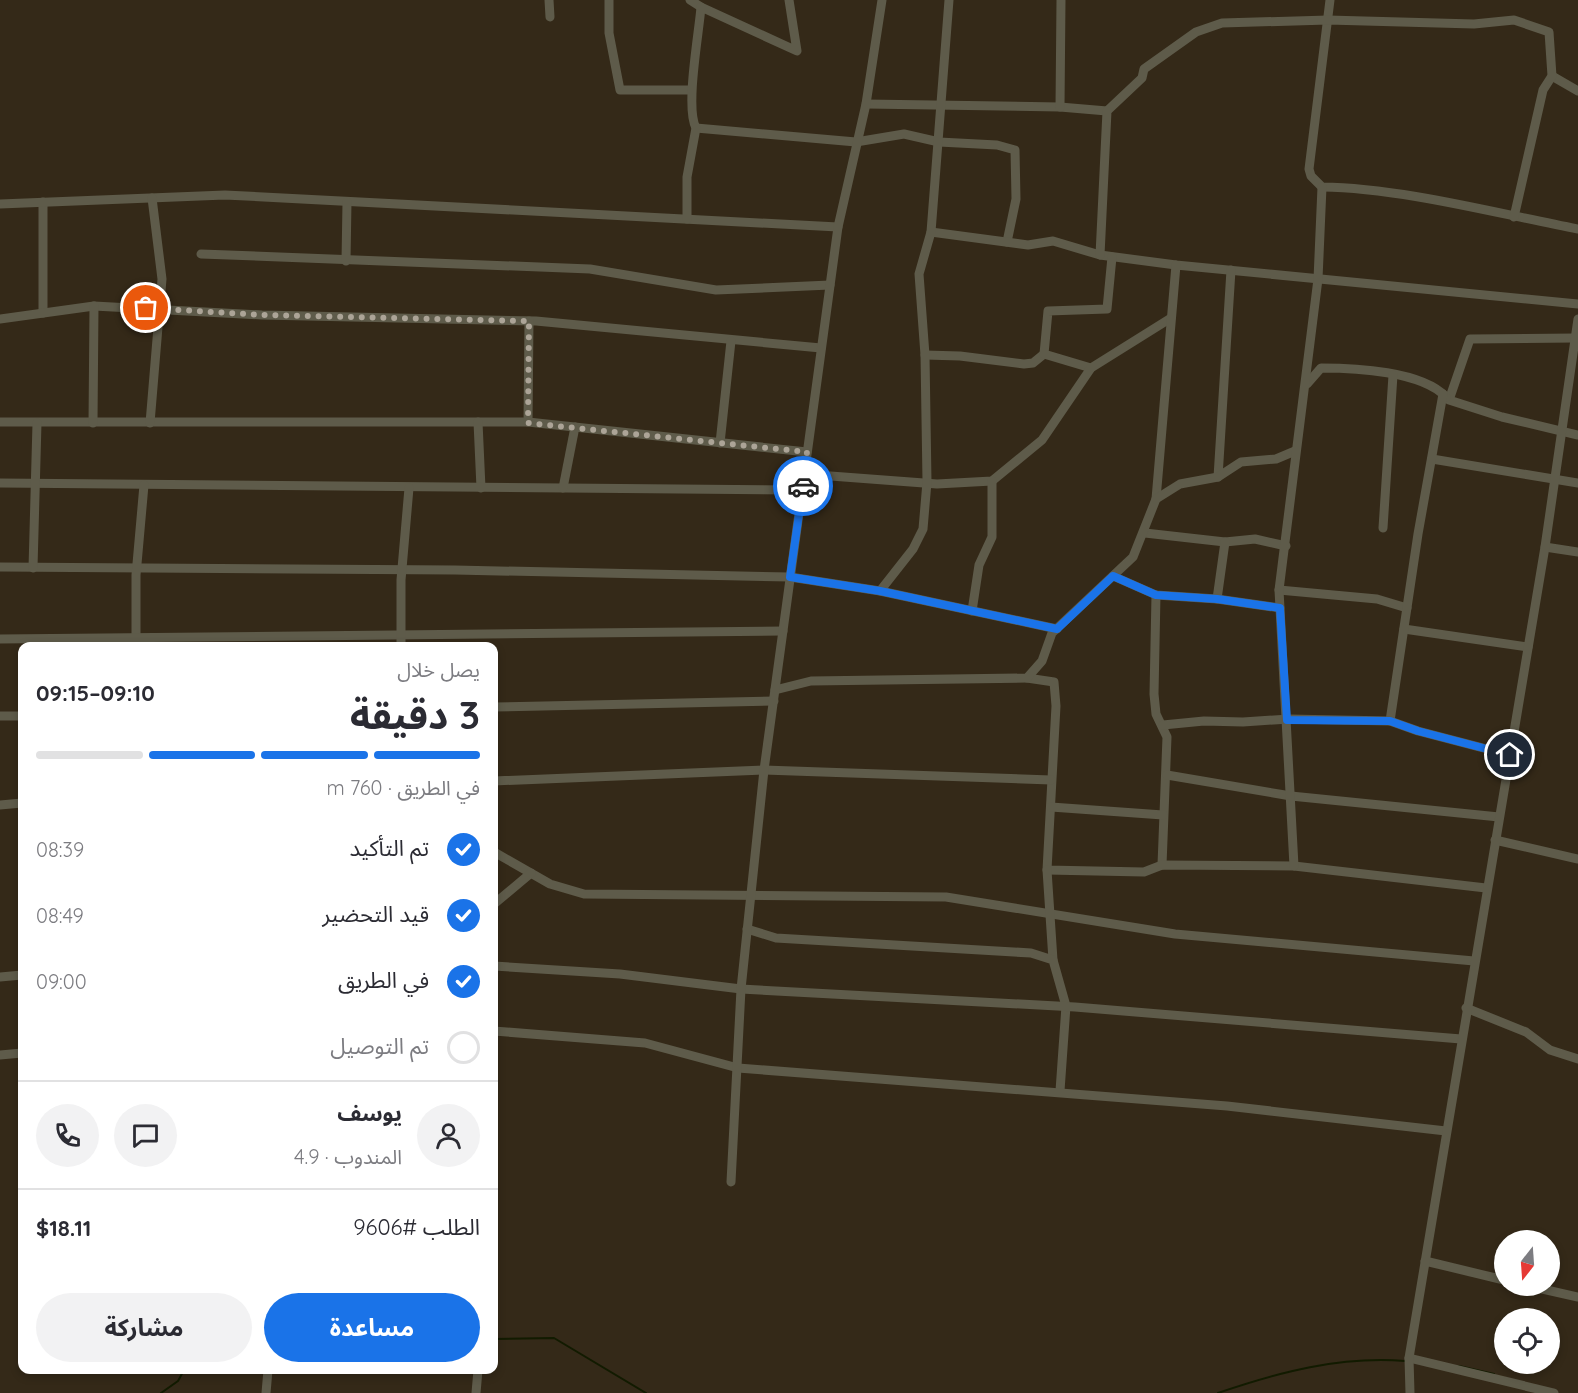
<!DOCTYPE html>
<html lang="ar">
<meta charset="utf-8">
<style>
body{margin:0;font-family:Quicksand,"Noto Sans Arabic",sans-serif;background:#f2f2f3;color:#2b2b33;direction:rtl;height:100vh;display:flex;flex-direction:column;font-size:22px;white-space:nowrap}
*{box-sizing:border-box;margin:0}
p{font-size:20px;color:#7c7c81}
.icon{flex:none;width:33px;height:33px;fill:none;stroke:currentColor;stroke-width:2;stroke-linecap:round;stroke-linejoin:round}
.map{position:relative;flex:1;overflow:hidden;direction:ltr}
.panel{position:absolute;left:18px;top:642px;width:480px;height:732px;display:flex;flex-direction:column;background:#fff;border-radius:12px;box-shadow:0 3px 9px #0003;direction:rtl}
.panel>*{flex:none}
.needle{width:39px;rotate:197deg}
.fabs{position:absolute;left:1494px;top:1230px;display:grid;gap:12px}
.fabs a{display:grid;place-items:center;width:66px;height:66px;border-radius:50%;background:#fff;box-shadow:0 3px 9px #0003;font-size:30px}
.pin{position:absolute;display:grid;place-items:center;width:51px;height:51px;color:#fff;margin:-26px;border:3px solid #fff;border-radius:50%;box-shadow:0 2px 6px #0007}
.courier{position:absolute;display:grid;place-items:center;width:60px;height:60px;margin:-30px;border:4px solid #1a73e8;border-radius:50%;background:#fff;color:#222;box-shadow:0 2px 8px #0007}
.head em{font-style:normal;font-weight:700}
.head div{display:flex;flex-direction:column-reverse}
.head{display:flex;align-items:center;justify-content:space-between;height:102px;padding:0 18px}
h1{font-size:39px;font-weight:700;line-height:45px}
.bar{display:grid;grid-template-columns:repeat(4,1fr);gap:9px 6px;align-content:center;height:72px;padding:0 18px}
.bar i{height:8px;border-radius:4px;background:#e1e1e2}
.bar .current{background:#1a73e8}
.bar p{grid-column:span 4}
.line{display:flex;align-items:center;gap:15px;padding:0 18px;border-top:2px solid #e1e1e2}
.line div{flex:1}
.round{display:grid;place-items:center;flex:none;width:63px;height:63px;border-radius:32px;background:#f2f2f3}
ol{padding:0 18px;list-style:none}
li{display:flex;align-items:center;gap:18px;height:66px}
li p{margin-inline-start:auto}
li .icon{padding:6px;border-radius:50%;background:#1a73e8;color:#fff;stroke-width:4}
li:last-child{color:#7c7c81}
li i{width:33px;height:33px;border:3px solid #e1e1e2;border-radius:50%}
.button{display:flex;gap:12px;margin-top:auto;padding:12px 18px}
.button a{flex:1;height:69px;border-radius:36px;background:#1a73e8;color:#fff;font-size:24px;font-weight:700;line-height:69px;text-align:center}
.button a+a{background:#f2f2f3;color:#2b2b33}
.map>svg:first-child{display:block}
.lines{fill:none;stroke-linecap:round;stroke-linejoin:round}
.stream{stroke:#121b00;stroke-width:2}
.minor{stroke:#5e5b4a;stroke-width:9}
.done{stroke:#aca497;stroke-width:6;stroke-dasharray:0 10.8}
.route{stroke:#1a73e8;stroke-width:8}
</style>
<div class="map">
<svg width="1578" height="1393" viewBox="0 0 1578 1393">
<rect width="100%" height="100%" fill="#342918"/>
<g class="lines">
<g class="stream">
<path d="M494,1339L554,1338L646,1393"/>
<path d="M1459,1366L1494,1374"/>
<path d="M161,1393L178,1381L184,1370"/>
<path d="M1218,1393C1279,1372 1340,1356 1405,1361"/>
</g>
<g class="minor">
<path d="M549,0L550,17"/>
<path d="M609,0V33L620,90H691"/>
<path d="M690,0L701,7"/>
<path d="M1330,0L1309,169L1311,176L1322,187C1402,188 1499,214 1578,229"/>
<path d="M1552,76L1578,91"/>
<path d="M866,104L1060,107L1107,111"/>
<path d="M1060,107L1061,0"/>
<path d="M696,128L856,142L904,134L939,142L997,145L1015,150L1016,199L1007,242"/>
<path d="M43,202V313"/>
<path d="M0,204L225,195L838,227"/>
<path d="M687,219V177L696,128C685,108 699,33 701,7L797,51L789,0"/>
<path d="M931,232L1028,245L1053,241L1100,255L1176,265L1578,304"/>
<path d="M201,254L590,269L716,290L830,285"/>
<path d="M1100,255L1107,111L1142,78L1144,69L1196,32L1222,23L1328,20L1474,24L1514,20L1549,32L1552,76L1543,90L1514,217"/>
<path d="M346,261L347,202"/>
<path d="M0,319L94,306L262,315L536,321L821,348"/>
<path d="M1575,338L1470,339L1449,400L1502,417L1578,435"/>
<path d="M925,355L960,356L1024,364L1033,363L1044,354"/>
<path d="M1091,368L1044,354L1048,311L1107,309L1112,257"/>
<path d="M1307,384L1321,368C1355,368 1422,371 1446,397"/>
<path d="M0,422H528L807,452"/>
<path d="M478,422L481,488"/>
<path d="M528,422L529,321"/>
<path d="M93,423L94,306"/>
<path d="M150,423L162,279L152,198"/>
<path d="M720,443L731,341"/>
<path d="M1432,459L1578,483"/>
<path d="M804,474L937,484L992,481L1042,440L1091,368L1171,318"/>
<path d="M1218,477L1231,270"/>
<path d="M0,483L802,490"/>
<path d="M563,488L575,427"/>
<path d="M1156,499L1176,265"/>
<path d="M1383,528L1393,375"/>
<path d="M1145,533L1225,542L1255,539L1286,546"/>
<path d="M1545,547L1578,552"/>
<path d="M0,567L455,570L790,577L880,591L1057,629"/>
<path d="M33,568L37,423"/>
<path d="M1113,576L1156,595L1217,599L1280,608"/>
<path d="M1279,590L1377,599L1407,608"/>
<path d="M880,591L913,549L923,529L927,482L925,355L919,274L931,232L949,0"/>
<path d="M1156,595L1154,694L1156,714L1167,737L1162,865"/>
<path d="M1217,599L1225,542"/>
<path d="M972,611L979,565L992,537V481"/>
<path d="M1404,629L1528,647"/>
<path d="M136,637V575L144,485"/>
<path d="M0,639L783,631"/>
<path d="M401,646V580L409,488"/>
<path d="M1027,678L1054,682L1056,706L1047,870L1144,872L1162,865L1294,866L1486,888"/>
<path d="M775,690L811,681L1027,678L1042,661L1052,633L1133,557L1156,499L1180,484L1218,477L1241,462L1276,459L1295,451"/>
<path d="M494,707L774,701"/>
<path d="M0,716H22"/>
<path d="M1390,721L1418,534L1443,394"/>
<path d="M1163,725L1204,721L1243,722L1289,719L1390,721L1418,731L1510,755"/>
<path d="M1167,775L1291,796L1499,817"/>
<path d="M494,781L764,770L1051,780"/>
<path d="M0,805L22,803"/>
<path d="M1051,807L1163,815"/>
<path d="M1495,840L1578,859"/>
<path d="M494,852L550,884L584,894L946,897L1175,934L1474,961"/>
<path d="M1294,866L1279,590L1318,279L1322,187"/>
<path d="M1047,870L1053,960"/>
<path d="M494,904L531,873"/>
<path d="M747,929L776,938L1031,953L1053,960L1066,1006L1060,1091"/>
<path d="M494,966L620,974L741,989L1075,1007L1461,1039"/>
<path d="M0,977L22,975"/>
<path d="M1466,1008L1526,1032L1550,1050L1578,1059"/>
<path d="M494,1031L645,1043L738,1068L1227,1106L1446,1131"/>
<path d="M0,1055L22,1053"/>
<path d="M731,1182L741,989L764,770L838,227L866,104L882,0"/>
<path d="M1425,1261L1504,1280"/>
<path d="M1529,1286L1578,1297"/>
<path d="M1409,1358L1554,1393"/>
<path d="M266,1393L268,1370"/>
<path d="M476,1393L478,1370"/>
<path d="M1410,1393L1409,1358L1545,547L1578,319"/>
</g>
</g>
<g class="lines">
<path class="done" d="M146,308L262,315L529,321L528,423L807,452L803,486"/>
<path class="route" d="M803,486L790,577L880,591L1057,629L1113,576L1156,595L1217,599L1280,608L1287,720L1390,721L1418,731L1510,755"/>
</g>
</svg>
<div class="fabs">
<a><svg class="needle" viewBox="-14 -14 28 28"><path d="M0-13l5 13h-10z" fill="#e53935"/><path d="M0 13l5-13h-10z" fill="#7c7c81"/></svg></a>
<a><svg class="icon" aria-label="locate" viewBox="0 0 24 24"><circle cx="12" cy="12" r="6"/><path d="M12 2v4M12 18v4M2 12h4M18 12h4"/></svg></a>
</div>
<div class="pin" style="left:146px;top:308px;background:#ea580c"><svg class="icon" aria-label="bag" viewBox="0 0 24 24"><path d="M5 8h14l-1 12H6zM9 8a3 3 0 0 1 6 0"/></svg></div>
<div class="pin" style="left:1510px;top:755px;background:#1f2937"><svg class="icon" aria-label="home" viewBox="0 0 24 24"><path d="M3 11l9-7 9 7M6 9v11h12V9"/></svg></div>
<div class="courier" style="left:803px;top:486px"><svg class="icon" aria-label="car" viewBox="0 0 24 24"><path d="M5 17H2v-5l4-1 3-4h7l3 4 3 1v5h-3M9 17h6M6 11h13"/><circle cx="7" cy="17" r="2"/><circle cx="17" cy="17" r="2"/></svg></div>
<section class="panel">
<div class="head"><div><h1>3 دقيقة</h1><p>يصل خلال</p></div><em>09:10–09:15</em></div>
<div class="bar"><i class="current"></i><i class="current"></i><i class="current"></i><i></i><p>في الطريق · 760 m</p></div>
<ol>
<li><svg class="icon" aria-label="check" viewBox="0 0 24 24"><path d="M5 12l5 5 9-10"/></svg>تم التأكيد<p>08:39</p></li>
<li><svg class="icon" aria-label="check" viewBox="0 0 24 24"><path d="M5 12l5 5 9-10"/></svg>قيد التحضير<p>08:49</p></li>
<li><svg class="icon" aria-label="check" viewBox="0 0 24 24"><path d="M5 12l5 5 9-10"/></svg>في الطريق<p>09:00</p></li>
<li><i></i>تم التوصيل</li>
</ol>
<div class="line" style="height:108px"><a class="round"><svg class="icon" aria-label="person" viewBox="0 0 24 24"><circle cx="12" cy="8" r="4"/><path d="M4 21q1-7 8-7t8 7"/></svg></a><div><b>يوسف</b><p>المندوب · 4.9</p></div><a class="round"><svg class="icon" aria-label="chat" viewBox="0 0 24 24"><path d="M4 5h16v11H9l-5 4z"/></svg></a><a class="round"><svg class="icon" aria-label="phone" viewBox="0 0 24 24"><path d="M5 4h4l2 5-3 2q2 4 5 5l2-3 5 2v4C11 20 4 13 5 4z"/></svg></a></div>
<div class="line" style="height:78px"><div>الطلب #9606</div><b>$18.11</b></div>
<div class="button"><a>مساعدة</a><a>مشاركة</a></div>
</section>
</div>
